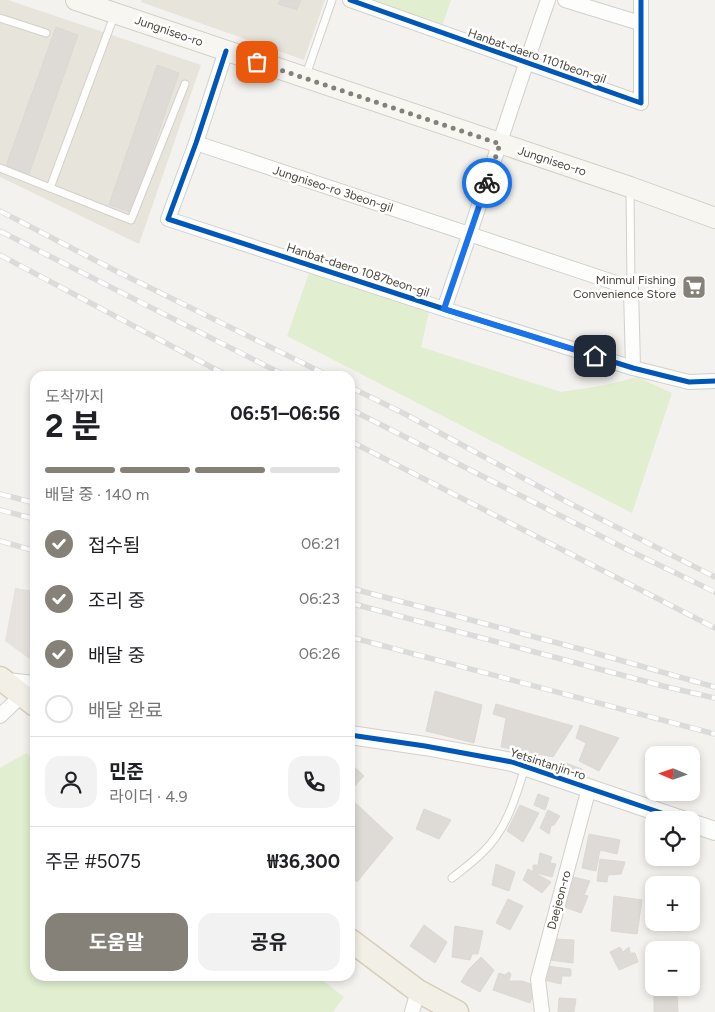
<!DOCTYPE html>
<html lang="ko">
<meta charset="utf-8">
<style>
body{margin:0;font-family:Figtree,"Noto Sans KR",sans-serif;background:#f2f2f2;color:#202124;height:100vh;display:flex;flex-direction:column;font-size:19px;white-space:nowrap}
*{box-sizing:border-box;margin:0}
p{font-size:16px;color:#757577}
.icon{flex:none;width:28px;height:28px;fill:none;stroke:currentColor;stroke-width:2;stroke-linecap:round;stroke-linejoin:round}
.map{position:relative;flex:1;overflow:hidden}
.drawer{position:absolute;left:30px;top:371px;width:325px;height:610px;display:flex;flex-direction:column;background:#fff;border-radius:15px;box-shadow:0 2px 8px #0003}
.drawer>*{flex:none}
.needle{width:32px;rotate:272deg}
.buttons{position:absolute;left:645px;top:746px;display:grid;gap:10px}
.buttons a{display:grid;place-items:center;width:55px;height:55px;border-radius:10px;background:#fff;box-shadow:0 2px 8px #0003;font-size:25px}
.pin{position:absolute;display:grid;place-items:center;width:42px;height:42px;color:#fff;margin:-21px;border-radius:10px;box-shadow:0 2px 8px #0006}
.courier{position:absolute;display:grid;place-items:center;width:50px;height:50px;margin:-25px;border:4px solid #1a73e8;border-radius:50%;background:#fff;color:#222;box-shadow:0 1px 6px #0007}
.head em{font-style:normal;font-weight:700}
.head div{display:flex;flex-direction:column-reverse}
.head{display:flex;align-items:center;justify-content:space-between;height:85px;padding:0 15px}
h1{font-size:32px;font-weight:700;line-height:38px}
.bar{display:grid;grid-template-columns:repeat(4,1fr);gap:8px 5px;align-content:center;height:60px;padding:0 15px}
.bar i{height:6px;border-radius:4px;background:#e0e0e0}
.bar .on{background:#868178}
.bar p{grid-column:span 4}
.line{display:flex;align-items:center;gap:12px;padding:0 15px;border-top:1px solid #e0e0e0}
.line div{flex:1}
.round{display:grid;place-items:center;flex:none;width:52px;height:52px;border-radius:15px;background:#f2f2f2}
ol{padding:0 15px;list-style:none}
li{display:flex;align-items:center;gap:15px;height:55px}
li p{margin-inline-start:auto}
li .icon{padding:5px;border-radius:50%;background:#868178;color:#fff;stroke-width:4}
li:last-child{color:#757577}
li i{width:28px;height:28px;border:2px solid #e0e0e0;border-radius:50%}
.button{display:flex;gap:10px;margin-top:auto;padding:10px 15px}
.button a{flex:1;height:58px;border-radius:15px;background:#868178;color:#fff;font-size:20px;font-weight:700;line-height:58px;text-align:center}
.button a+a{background:#f2f2f2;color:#202124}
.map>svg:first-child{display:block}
.residential{fill:#e7e4dc}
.industrial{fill:#e6e2de}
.green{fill:#e1eecf}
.building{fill:#dedbd6;stroke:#dcd9d4}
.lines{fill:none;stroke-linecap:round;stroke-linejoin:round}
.service-casing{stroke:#d2d0cb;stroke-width:9}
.minor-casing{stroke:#d2d0cb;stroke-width:16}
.tertiary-casing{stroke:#d2d0cb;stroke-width:20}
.secondary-casing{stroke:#d3cfc5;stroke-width:22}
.primary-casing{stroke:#d6cebb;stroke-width:25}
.service{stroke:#fdfdfc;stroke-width:7}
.minor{stroke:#fdfdfc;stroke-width:14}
.tertiary{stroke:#fdfdfc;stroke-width:18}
.secondary{stroke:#f7f6f1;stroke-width:20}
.primary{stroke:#f2efe6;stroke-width:22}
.rail-casing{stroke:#dbdbda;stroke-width:5.5}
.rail{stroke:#fff;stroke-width:4;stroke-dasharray:11;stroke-linecap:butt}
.cycleway-casing{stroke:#fff;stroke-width:8}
.cycleway{stroke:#0057b8;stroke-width:5}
.done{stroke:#868178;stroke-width:5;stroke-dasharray:0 9}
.route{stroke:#1a73e8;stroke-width:6}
.labels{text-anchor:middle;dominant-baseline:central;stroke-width:5;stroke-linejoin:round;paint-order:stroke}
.street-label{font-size:12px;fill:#4b4439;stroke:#fff}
.poi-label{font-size:12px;fill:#4b4439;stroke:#fff;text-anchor:end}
</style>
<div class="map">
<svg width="715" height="1012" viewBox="0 0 715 1012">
<rect width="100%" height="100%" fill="#f4f2ee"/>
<g class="residential">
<path d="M0,0H8L201,65L139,244L0,177Z"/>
<path d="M142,0H325L304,60L141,2Z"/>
</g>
<path class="industrial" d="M15,588L35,591V663L5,641Z"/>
<g class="green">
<path d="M358,0H451L441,29Z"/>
<path d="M309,273L429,312L421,347L561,392L606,385L637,377L672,393L632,513L287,336Z"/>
<path d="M26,753L35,760V976H317L344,997L333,1012H0V768Z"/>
</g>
<g class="building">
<path d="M280,0H301L297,10L278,4Z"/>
<path d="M56,27L78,35L29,174L6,166Z"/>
<path d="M157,65L179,73L131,212L109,205Z"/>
<path d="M435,691L482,705L474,743L426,731Z"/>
<path d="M496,704L573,726L553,757L501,747L506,718L493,714Z"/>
<path d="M580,725L619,738L599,771L579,761L586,743L576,738Z"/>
<path d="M533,756L552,761L549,771L530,766Z"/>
<path d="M563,762L582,769L579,781L561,775Z"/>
<path d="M350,763L364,776L350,791Z"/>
<path d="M538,794L549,798L545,810L534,805Z"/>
<path d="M350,798L393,838L357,882L350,876Z"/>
<path d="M520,805L539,813L523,842L507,831Z"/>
<path d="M424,809L451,820L439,839L416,829Z"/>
<path d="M548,810L560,816L554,825L551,826L549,834L540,828Z"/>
<path d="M589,834L620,840L617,854L600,850L596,871L582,868Z"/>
<path d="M540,853L552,857L550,863L556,864L552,877L533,872V865H538Z"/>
<path d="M600,859L625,862L621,874L608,875L607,882L597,881Z"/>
<path d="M496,864L515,872L509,891L492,885Z"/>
<path d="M528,869L551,882L542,893L523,880Z"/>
<path d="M573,877L590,881L584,895L588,896L581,913L564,907L569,895L566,894Z"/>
<path d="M614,896L642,900L637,934L611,931Z"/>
<path d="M650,896H654V922H682L681,931L648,929Z"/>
<path d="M508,899L523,906L510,930L496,923Z"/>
<path d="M424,925L447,942L435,963L410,946Z"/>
<path d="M455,926L483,931L478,954H472L470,960L452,957Z"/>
<path d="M556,939L574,940L573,963L550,960L551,947L555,946Z"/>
<path d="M620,947L623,952L629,947L630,953H635L638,962L619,970L610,952Z"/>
<path d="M481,957L494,970L480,992L461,982L469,969Z"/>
<path d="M546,966L571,969V976H562L561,984L544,980Z"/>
<path d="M509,972L511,974L509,981H522L533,985L535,990L530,1003L493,990L499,973L505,975Z"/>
<path d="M677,993L678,1012H654V994Z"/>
<path d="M559,998L576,999L574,1012H558Z"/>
</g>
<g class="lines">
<g class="service-casing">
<g id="service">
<path d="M0,18L46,33"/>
<path d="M306,75L332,0"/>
<path d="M0,168L131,220L185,84"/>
<path d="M50,188L114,16"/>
<path d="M630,189L631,288"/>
<path d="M452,878C462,870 473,862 482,853C506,831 516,797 525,767"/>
</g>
</g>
<g class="minor-casing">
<g id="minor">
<path d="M350,0L641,103V0"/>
<path d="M565,0L640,23"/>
<path d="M226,51L196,143L168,219L444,309L633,368L689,382L715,381"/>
<path d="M196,143L631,288L633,368"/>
<path d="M444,309C480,206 512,102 548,0"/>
<path d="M0,716L22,695"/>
<path d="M412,1012L418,991"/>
<path d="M542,1012L538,979L589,788"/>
</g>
</g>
<g class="tertiary-casing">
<g id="tertiary">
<path d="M6,682L35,685"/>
<path d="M350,735L425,746L512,762L682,820"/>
<path d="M691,823L715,831"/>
</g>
</g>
<g class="secondary-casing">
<path id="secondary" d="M76,0L630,187L715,218"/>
</g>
<g class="primary-casing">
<g id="primary">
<path d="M0,678L35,705"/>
<path d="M350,940L418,991L457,1012"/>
</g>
</g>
<use href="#service" class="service"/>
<use href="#minor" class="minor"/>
<use href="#tertiary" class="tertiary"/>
<use href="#secondary" class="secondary"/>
<use href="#primary" class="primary"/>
<g class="rail-casing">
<g id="rail">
<path d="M0,211L114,270L329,376"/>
<path d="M0,231L286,376"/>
<path d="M0,255L228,376"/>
<path d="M350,387L405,414L571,504L715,577"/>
<path d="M350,409L628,550L715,592"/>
<path d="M350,441L715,628"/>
<path d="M0,494L35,503"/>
<path d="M0,510L35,519"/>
<path d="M0,541L35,551"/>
<path d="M350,588L584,650L715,687"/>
<path d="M350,603L663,686L715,698"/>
<path d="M350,637L715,734"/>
</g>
</g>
<use href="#rail" class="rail"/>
<g class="cycleway-casing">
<g id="cycleway">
<path d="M350,0L641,103V0"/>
<path d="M226,51L196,143L168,219L444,309L633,368L689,382L715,381"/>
<path d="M350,735L425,746L512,762L682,820"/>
</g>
</g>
<use href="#cycleway" class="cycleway"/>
</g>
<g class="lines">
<path class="done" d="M257,62L500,144L487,183"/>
<path class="route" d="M487,183L444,309L595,356"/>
</g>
<defs>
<g id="supermarket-square" transform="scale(1.25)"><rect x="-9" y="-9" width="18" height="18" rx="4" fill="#868178" stroke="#fff"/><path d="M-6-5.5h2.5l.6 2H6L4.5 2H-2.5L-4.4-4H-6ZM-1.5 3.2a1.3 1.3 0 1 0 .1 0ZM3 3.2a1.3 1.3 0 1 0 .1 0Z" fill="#fff"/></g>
</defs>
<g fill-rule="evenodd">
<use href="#supermarket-square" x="694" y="287"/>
</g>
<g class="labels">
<g class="street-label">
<text transform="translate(169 31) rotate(19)">Jungniseo-ro</text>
<text transform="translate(537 56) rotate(19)">Hanbat-daero 1101beon-gil</text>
<text transform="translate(552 161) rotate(18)">Jungniseo-ro</text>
<text transform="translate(333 189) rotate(18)">Jungniseo-ro 3beon-gil</text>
<text transform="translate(358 270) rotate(18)">Hanbat-daero 1087beon-gil</text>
<text transform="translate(548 764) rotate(18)">Yetsintanjin-ro</text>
<text transform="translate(559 900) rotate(-75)">Daejeon-ro</text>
</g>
<g class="poi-label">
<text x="676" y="280">Minmul Fishing<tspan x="676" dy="14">Convenience Store</tspan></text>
</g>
</g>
</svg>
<div class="buttons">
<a><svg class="needle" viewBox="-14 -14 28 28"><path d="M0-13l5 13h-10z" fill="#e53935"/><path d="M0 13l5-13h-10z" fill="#757577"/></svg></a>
<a><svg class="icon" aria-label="locate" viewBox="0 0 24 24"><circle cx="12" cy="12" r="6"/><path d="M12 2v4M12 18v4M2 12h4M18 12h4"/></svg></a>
<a>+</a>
<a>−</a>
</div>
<div class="pin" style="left:257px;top:62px;background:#ea580c"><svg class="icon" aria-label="bag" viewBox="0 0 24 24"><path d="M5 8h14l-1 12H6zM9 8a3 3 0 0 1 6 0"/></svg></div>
<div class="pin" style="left:595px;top:356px;background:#1f2937"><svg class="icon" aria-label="home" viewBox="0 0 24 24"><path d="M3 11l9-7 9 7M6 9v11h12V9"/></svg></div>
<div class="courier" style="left:487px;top:183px"><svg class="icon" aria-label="bike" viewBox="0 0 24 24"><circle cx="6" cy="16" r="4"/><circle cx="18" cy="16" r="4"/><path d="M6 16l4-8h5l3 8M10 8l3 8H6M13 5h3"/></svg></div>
<section class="drawer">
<div class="head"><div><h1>2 분</h1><p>도착까지</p></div><em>06:51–06:56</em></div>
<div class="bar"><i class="on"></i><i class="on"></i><i class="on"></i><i></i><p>배달 중 · 140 m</p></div>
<ol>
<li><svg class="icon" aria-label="check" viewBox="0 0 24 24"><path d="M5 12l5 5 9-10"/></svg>접수됨<p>06:21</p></li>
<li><svg class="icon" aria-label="check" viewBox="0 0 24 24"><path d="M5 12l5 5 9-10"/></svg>조리 중<p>06:23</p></li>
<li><svg class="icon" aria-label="check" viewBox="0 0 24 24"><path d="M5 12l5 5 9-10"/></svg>배달 중<p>06:26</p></li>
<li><i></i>배달 완료</li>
</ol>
<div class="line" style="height:90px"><a class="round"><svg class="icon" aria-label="person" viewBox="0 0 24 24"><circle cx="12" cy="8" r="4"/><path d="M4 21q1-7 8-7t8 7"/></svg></a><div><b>민준</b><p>라이더 · 4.9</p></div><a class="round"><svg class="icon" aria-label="phone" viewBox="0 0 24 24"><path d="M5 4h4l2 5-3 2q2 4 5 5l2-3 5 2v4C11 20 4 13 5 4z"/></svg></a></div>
<div class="line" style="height:65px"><div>주문 #5075</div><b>₩36,300</b></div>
<div class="button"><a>도움말</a><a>공유</a></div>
</section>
</div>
